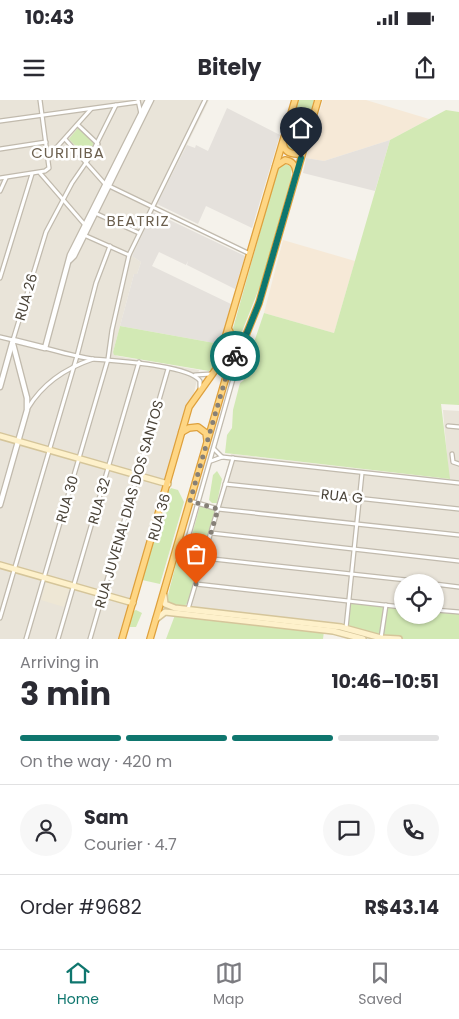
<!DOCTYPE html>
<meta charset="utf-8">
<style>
body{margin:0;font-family:Poppins,sans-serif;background:#f7f7f7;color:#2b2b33;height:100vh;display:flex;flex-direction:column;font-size:19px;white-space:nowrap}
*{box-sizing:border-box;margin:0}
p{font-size:16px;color:#7c7c81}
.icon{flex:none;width:28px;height:28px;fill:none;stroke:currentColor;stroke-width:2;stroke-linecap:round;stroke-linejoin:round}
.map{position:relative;height:539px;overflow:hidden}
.details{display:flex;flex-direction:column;background:#fff;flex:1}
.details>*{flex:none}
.buttons{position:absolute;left:394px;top:474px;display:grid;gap:10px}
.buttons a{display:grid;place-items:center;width:50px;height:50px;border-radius:50%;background:#fff;box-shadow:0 1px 4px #0004;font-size:25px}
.pin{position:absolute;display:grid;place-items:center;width:42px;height:42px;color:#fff;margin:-51px -21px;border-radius:50% 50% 50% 0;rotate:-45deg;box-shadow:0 0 5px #0007}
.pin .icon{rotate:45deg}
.courier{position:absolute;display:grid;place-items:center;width:50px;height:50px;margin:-25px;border:4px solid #0f766e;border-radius:50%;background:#fff;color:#222;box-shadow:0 1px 6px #0007}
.summary em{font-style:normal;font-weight:700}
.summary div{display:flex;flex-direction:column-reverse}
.summary{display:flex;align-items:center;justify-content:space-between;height:85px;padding:0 20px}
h1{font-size:32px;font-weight:700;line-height:38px}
.bar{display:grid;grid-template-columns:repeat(4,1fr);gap:8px 5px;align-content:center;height:60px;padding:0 20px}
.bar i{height:6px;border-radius:4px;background:#e1e1e2}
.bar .on{background:#0f766e}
.bar p{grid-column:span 4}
.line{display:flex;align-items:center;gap:12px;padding:0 20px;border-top:1px solid #e1e1e2}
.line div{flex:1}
.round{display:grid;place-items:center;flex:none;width:52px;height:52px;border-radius:26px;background:#f7f7f7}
.status{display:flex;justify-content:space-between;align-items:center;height:35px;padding:0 25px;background:#fff;direction:ltr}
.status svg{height:14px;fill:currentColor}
header{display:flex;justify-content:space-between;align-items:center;height:65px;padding:0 20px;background:#fff;font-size:22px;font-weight:700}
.tabs{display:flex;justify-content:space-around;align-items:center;height:70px;border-top:1px solid #e1e1e2;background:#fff;font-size:14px;color:#7c7c81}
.tabs a{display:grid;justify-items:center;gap:2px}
.tabs .on{color:#0f766e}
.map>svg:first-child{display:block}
.residential{fill:#e9e4d9;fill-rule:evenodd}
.commercial{fill:#f6e9d7}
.industrial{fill:#e5e1dc}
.education{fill:#eee7d5}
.green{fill:#d2e9b4}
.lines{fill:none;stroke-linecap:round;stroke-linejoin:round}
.minor-casing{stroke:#c1baad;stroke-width:5.5}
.tertiary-casing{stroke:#c1baad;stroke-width:7}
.secondary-casing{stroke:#d5c59a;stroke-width:8}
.trunk-casing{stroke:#dea03c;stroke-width:8}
.minor{stroke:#fff;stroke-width:3}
.tertiary{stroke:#fff;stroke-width:4.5}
.secondary{stroke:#fef1cb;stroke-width:5}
.trunk{stroke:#fed684;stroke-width:5.5}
.done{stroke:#868077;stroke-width:5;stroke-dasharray:0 9}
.route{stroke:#0f766e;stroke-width:6}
.labels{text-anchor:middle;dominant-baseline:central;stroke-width:5;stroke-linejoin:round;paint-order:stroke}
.street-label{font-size:14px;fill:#4a4338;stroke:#fff}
.neighbourhood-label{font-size:15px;letter-spacing:1px;fill:#6c604f;stroke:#fff}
</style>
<div class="status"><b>10:43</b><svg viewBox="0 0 49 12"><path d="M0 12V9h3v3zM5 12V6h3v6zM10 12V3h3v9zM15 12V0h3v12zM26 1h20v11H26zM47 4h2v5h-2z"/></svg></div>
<header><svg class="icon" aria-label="menu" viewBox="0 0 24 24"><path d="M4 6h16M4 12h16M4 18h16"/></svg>Bitely<svg class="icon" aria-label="share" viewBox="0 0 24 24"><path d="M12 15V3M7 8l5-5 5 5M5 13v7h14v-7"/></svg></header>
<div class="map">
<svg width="459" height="539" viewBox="0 0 459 539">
<rect width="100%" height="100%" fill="#f5f2eb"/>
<g class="residential">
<path d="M0,0H209L132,156L141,162L137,174H134L113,252L117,256L199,270L194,293L119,539H0Z"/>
<path d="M443,310L459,311V539H358L324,531L185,518L188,502L204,453L231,354L449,379ZM402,482H435V515H402Z"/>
</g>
<g class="commercial">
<path d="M323,0H366L429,19L390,40L324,61L306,58Z"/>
<path d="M283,140L355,161L334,233L264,213Z"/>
</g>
<g class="industrial">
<path d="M227,8L280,35L252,128L206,106L198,124L157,104L187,45L195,48L196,45L208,51Z"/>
<path d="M390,40L375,91L303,73L306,58L324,61Z"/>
<path d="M153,112L245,156L235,189L187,165L188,161L186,165L159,152L152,166L231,204L220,244L120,226L134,174H137L141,162L132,156Z"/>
</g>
<path class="education" d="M47,480L70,487L64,507L41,500Z"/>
<g class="green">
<path d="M299,0H314L299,48L293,51L287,47L286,39Z"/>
<path d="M446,10L459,12V305L441,304L450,379L225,353L227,335L232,328L233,310L240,283L244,280V274L249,271L252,265V248L264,213L334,233L390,40Z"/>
<path d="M78,28L94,43L86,57L69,39Z"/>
<path d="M283,64L292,66L291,78L262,181L241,234L235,236L232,232L278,68Z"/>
<path d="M120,226L220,244L213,269L209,271L114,255L113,252Z"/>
<path d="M217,371L222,379L217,403H212L209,400L213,375Z"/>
<path d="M171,388L178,390L184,402L160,484L142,480L167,393Z"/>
<path d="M200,406L215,409L204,453L188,449Z"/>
<path d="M184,457L201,459L188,502L184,507L170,506L167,499L177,460Z"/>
<path d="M351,502L402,507V515H435V511L459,514V539H387L348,525Z"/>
<path d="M136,510L142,513L136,527H130L128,524L130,513Z"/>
<path d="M175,515H184L185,518L324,531L323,539H166Z"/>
</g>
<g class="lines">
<g class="minor-casing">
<g id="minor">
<path d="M138,0L141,14"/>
<path d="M0,21L138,2"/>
<path d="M78,25L98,44"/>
<path d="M65,39L105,84L250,154"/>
<path d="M0,49L46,42"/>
<path d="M48,57L91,9"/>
<path d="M40,73L85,125"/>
<path d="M0,78L45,71L49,68L40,0"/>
<path d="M0,91L6,78"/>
<path d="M95,113L139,133"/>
<path d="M84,135L129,155"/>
<path d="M0,178L32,74"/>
<path d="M0,237L13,240L46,132L72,83L90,57L116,5"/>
<path d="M45,248C60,252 77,257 93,259C114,261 189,265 200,281V288"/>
<path d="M195,275L211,274"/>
<path d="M28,308C43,283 66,268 93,259"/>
<path d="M448,326L459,327"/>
<path d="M214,349L222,357"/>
<path d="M452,354L453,362L459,364"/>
<path d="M211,361L222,357L459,383"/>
<path d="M225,384L459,409"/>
<path d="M190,401L218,409L459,435"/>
<path d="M211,433L459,461"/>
<path d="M175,450L184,452L235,272"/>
<path d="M204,458L425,482"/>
<path d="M196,484L402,507"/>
<path d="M435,484L459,487"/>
<path d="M188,509L233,358"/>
<path d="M435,510L459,512"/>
<path d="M0,518L77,256L96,183L110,146"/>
<path d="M346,528L362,373"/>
<path d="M381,538L386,505"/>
<path d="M26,539L108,259L112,230L129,155L205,0"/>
<path d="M58,539L139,262"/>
<path d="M90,539L168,269"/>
</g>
</g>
<g class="tertiary-casing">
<g id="tertiary">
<path d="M70,160L74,156L151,0"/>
<path d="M0,287L13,240L45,248L70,155L148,0"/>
<path d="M0,405L27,310V298L13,244"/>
</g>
</g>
<g class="secondary-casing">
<g id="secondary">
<path d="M0,336L168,384"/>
<path d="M0,465L133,503"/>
<path d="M164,495L165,504L175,508L341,527L381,538L399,539"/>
<path d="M156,519L165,512L333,531L363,539"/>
</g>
</g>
<g class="trunk-casing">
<g id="trunk">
<path d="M283,43C284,51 289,54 297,54L304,47"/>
<path d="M276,66L285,60C292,61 295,64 296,71"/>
<path d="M229,230L234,240H240L246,235"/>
<path d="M227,237L228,265"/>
<path d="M182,332L189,328L198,327L206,333L207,340"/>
<path d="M122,539L189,307L216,269L295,0"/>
<path d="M150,539L228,270L244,240L259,203L318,0"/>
</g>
</g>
<use href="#minor" class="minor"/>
<use href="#tertiary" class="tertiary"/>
<use href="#secondary" class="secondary"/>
<use href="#trunk" class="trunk"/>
</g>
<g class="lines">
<path class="done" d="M196,484L218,409L190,401L228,270L235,256"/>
<path class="route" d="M235,256L244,240L259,203L301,58"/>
</g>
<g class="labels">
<g class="street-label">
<text transform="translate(26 197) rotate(-74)">RUA 26</text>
<text transform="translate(342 396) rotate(6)">RUA G</text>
<text transform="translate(67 399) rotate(-74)">RUA 30</text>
<text transform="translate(99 401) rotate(-74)">RUA 32</text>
<text transform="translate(129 404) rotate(-74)">RUA JUVENAL DIAS DOS SANTOS</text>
<text transform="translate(159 417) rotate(-74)">RUA 36</text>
</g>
<g class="neighbourhood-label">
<text x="68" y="52">CURITIBA</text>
<text x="138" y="120">BEATRIZ</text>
</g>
</g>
</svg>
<div class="buttons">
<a><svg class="icon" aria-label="locate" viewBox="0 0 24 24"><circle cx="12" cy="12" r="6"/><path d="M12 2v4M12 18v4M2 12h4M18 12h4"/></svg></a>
</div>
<div class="pin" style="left:196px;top:484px;background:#ea580c"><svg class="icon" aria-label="bag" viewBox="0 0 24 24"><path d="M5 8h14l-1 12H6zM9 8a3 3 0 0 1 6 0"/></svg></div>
<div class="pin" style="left:301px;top:58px;background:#1f2937"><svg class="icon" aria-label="home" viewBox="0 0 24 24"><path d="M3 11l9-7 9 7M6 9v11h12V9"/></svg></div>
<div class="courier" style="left:235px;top:256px"><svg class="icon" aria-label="bike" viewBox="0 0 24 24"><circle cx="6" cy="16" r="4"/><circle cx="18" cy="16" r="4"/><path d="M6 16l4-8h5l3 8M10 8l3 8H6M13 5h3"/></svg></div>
</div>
<section class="details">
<div class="summary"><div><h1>3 min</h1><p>Arriving in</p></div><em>10:46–10:51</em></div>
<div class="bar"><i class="on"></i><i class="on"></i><i class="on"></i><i></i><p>On the way · 420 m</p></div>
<div class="line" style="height:90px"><a class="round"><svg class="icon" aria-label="person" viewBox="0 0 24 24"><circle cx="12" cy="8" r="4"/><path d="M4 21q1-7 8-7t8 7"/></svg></a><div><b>Sam</b><p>Courier · 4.7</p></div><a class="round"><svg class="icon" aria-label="chat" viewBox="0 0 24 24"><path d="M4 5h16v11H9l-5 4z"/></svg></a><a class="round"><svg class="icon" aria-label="phone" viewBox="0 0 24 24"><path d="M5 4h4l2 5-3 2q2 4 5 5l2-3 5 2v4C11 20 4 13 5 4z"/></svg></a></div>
<div class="line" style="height:65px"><div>Order #9682</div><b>R$43.14</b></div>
</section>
<nav class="tabs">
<a class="on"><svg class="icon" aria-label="home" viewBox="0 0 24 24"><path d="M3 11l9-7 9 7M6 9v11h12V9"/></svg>Home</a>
<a><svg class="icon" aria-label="map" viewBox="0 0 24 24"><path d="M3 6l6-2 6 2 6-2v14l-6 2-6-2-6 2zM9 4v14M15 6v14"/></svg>Map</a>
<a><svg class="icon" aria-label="saved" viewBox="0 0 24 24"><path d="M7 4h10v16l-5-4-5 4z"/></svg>Saved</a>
</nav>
